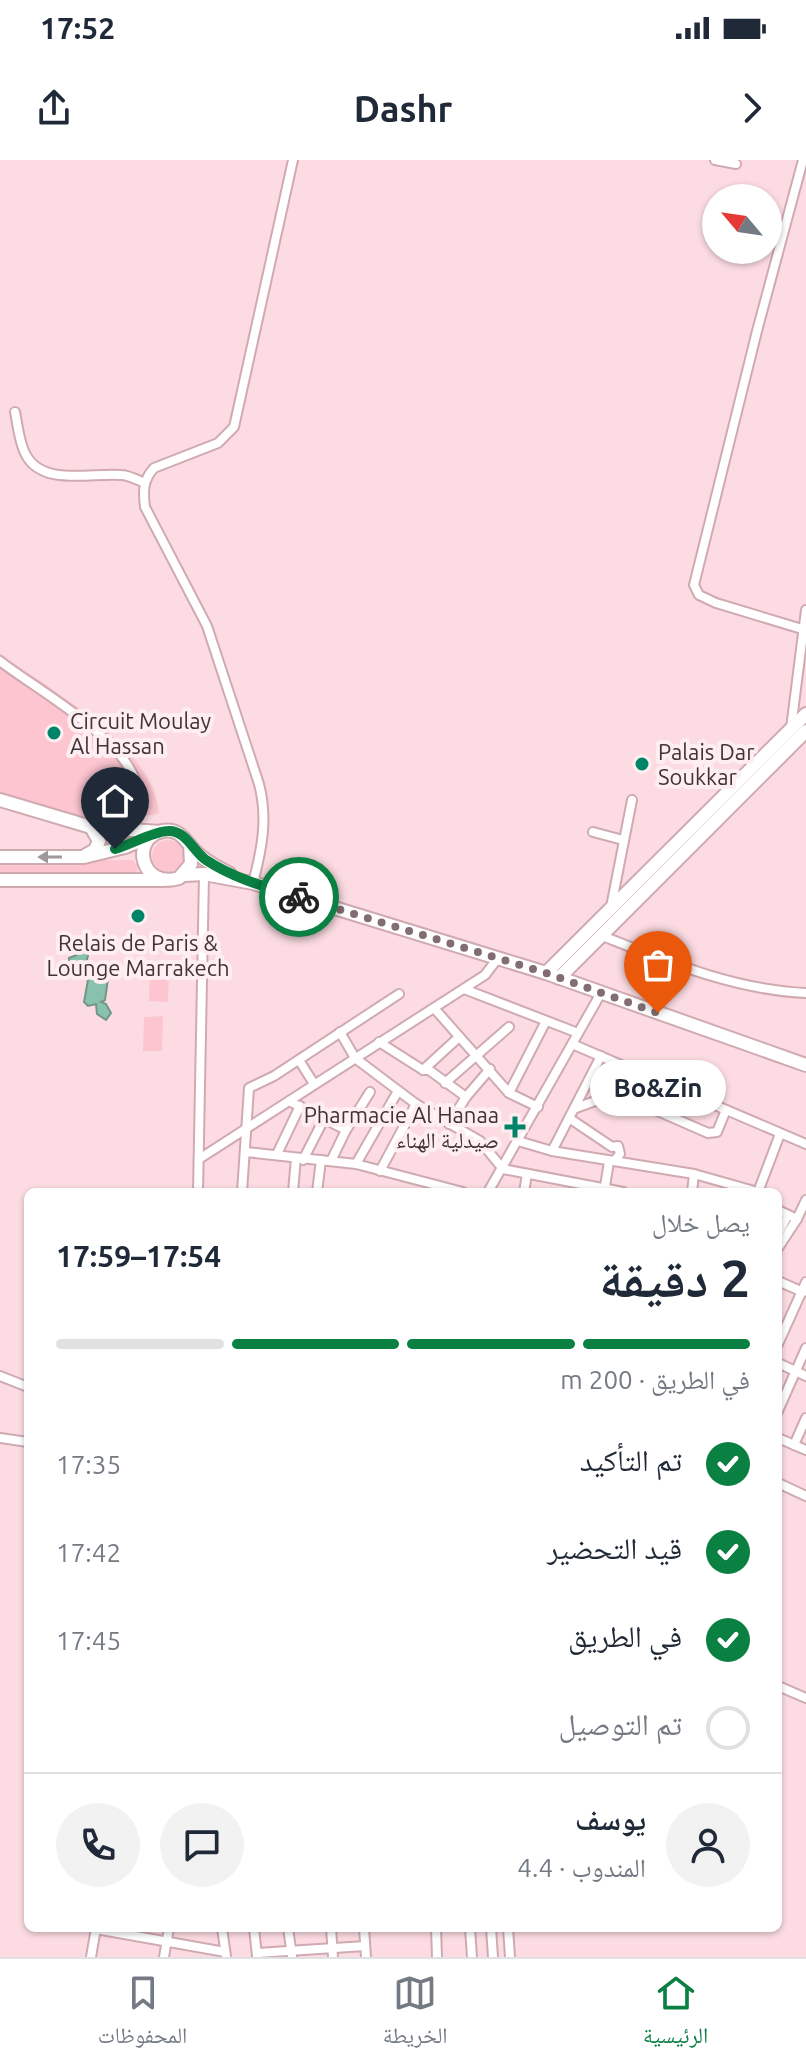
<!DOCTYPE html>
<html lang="ar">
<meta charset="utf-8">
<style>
body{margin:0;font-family:Ubuntu,"Noto Naskh Arabic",sans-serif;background:#f2f2f3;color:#1f2937;direction:rtl;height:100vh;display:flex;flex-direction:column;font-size:30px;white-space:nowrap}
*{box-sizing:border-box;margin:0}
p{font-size:26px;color:#747a83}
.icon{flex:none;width:44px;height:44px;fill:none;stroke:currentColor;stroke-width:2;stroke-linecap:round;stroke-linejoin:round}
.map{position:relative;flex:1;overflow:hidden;direction:ltr}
.panel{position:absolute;left:24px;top:1028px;width:758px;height:744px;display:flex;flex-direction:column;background:#fff;border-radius:12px;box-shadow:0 2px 6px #0004;direction:rtl}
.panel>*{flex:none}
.needle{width:52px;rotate:299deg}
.tools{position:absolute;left:702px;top:24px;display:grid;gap:16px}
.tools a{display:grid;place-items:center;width:80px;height:80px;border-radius:50%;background:#fff;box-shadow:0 2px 6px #0004;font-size:40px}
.pin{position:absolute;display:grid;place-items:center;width:68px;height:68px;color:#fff;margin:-82px -34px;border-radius:50% 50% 50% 0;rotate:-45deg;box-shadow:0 0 8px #0007}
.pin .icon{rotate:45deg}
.courier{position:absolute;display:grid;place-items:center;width:80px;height:80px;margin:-40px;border:6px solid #0b8043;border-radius:50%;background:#fff;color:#222;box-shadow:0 2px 10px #0007}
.bubble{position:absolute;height:56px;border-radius:28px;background:#fff;box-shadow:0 2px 6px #0004;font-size:26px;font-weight:700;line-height:56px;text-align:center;direction:rtl}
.summary em{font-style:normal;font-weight:700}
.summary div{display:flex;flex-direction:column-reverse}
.summary{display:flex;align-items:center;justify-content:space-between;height:136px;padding:0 32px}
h1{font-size:52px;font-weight:700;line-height:60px}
.bar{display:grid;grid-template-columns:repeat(4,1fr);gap:12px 8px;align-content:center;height:96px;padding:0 32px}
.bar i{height:10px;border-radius:6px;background:#e0e1e3}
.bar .on{background:#0b8043}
.bar p{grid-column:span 4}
.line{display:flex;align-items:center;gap:20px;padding:0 32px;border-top:2px solid #e0e1e3}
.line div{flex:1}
.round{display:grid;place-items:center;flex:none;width:84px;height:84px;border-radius:42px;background:#f2f2f3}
ol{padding:0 32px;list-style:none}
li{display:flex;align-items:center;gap:24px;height:88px}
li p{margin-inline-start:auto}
li .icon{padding:8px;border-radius:50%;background:#0b8043;color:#fff;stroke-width:4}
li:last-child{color:#747a83}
li i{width:44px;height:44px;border:4px solid #e0e1e3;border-radius:50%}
.status{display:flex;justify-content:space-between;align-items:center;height:56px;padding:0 40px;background:#fff;direction:ltr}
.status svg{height:22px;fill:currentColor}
header{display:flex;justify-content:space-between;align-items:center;height:104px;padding:0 32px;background:#fff;font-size:36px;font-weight:700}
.dock{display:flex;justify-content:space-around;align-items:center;height:112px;border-top:2px solid #e0e1e3;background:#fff;font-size:22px;color:#747a83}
.dock a{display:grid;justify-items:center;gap:4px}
.dock .on{color:#0b8043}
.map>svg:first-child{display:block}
.green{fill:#fcc5d0}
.water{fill:#88c1ad;stroke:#739689;stroke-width:2}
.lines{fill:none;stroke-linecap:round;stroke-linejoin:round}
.street-casing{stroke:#d0aab1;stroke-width:12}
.secondary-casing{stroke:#d0aab1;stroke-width:16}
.primary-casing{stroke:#d0aab1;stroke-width:16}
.street{stroke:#fff;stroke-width:8}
.secondary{stroke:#fff;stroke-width:12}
.primary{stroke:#fff;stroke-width:12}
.oneway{fill:#a0989a}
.done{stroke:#826e72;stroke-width:8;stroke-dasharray:0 14.4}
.route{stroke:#0b8043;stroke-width:10}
.poi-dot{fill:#008467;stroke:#feeef1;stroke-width:3}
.labels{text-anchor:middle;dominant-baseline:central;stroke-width:8;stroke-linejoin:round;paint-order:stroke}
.poi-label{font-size:22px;fill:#413235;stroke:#feeef1;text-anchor:start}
</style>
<div class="status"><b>17:52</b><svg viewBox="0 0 49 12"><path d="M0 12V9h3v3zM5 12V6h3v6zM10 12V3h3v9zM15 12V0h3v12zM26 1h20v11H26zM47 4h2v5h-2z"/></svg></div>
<header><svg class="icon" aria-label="forward" viewBox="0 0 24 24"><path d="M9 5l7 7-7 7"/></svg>Dashr<svg class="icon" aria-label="share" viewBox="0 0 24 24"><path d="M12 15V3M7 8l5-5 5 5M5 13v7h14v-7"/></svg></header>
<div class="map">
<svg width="806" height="1797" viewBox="0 0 806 1797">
<rect width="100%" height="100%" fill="#fcdce2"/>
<g class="green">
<path d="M0,493C50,531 154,585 159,654L98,661L0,633Z"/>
<circle cx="168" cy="696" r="16"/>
<path d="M133,700L138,707L137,712L133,714L0,715V701Z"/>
<path d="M150,803H169L168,842L149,841Z"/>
<path d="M163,856L162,891H143L144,857Z"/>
</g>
<path class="water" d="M81,789L89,791L86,804L88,811L102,812L108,819L105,840L101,842L106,844L111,853L106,860L97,854L96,844L88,846L84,842L88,820L69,806V798L77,795Z"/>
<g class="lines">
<g class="street-casing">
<g id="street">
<path d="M715,0L736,4"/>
<path d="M15,252C18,266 19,283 26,295C43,327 93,312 121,315C129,315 137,320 145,323"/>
<path d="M802,469L716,443L699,435L694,425L757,171L803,0"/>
<path d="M0,501C32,528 202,619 111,667"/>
<path d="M791,568L806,450"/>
<path d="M593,672L623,680"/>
<path d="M253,723C262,689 268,658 259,624L207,466L145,347C143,331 143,320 154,308L218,283L234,267L293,0"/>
<path d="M611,747L632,640"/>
<path d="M600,775C666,801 734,830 806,833"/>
<path d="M464,829L578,873"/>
<path d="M434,848L509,933L538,947"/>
<path d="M340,872L355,898L416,944L480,981L503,1009L623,1032"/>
<path d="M379,882L423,910H429L466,937"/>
<path d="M572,884L806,984"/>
<path d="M299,900L314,924"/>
<path d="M423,910L459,877"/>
<path d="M445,923L509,867"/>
<path d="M612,931L708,973L717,972L726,950"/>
<path d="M509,933L546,861"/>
<path d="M289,941L346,970L331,1001"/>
<path d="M576,948L609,936L623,906"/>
<path d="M569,958L612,987L618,986L620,994L614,1001"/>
<path d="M449,964L466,937L490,909"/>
<path d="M346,970L370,932"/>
<path d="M518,981L552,991L694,1014L758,1032"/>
<path d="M552,991L601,896"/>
<path d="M246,992L356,1004L463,1032"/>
<path d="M277,994L300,946"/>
<path d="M199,999L485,815L498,798"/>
<path d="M303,1000L325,957"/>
<path d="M356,1004L398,931"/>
<path d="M380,1011L416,944"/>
<path d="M198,1032L204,714"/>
<path d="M242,1032L249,928L274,916L399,834"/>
<path d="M293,1032L296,998"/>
<path d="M317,1032L321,1000"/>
<path d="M488,1032L601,833"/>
<path d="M524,1032L527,1014"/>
<path d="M604,1032L609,1002"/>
<path d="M692,1032L694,1014"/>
<path d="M758,1032L780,974"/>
<path d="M778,1050L797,1059L806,1040"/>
<path d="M778,1074L788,1055L786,1054"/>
<path d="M778,1088L797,1059"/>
<path d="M778,1121L803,1132"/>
<path d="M778,1184L806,1122"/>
<path d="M778,1203L806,1216"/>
<path d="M0,1216L28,1227"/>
<path d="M778,1251L806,1188"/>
<path d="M0,1278L28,1282"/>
<path d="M778,1278L806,1290"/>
<path d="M794,1285L806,1258"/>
<path d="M778,1323L806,1336"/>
<path d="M778,1526L806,1538"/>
<path d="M222,1768L226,1796"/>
<path d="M254,1768L257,1796"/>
<path d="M288,1768L292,1796"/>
<path d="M331,1768L333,1797"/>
<path d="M364,1768L366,1797"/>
<path d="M436,1768L437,1797"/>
<path d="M470,1768L472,1797"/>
<path d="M491,1768L493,1797"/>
<path d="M508,1768L510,1797"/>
<path d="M96,1769L225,1792"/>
<path d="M257,1793L365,1786"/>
<path d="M91,1797L96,1768"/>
<path d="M164,1797L169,1768"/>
</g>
</g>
<g class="secondary-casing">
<g id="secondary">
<path d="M0,640L91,667L160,672"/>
<path d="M190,685L191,704L179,718C142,730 129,679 162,671C181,667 186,683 197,693C206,702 219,708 230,714"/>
<path d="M184,715L204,714L253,723L546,813L806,905"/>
<path d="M546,813L806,554"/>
<path d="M559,818L806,571"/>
</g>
</g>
<g class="primary-casing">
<g id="primary">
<path d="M86,695L95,690L99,681L91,667"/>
<path d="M0,697H84L125,687L152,676"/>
<path d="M0,720H163"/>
</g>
</g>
<use href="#street" class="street"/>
<use href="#secondary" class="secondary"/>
<use href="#primary" class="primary"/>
</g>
<defs><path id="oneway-solid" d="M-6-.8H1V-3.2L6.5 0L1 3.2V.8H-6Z" transform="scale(2)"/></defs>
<use class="oneway" href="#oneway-solid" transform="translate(50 697) rotate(180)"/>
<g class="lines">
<path class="done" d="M299,737L546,813L658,853"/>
<path class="route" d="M115,689C130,685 154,671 168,671C186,670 193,691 206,700C235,719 266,727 299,737"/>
</g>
<g class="poi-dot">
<circle cx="54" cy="573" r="8"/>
<circle cx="642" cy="604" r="8"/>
<circle cx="138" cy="756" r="8"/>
<path d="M511 955h8v8h8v8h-8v8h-8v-8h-8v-8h8z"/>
</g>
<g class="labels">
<g class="poi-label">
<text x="70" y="560">Circuit Moulay<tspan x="70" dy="25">Al Hassan</tspan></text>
<text x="658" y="591">Palais Dar<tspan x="658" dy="25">Soukkar</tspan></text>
<text x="138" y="782" text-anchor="middle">Relais de Paris &amp;<tspan x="138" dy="25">Lounge Marrakech</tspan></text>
<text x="499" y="954" text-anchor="end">Pharmacie Al Hanaa<tspan x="499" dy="25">صيدلية الهناء</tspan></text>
</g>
</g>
</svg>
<div class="tools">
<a><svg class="needle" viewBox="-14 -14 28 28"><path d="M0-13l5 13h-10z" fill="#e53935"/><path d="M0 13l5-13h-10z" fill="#747a83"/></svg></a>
</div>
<div class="pin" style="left:658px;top:853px;background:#ea580c"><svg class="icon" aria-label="bag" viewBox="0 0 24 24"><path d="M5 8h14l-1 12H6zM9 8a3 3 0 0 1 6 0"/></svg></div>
<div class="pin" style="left:115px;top:689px;background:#1f2937"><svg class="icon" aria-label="home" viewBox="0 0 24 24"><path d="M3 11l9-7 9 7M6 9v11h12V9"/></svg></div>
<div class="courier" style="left:299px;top:737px"><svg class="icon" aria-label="bike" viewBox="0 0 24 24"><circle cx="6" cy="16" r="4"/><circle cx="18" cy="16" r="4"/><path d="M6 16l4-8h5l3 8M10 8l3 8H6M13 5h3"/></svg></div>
<div class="bubble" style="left:590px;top:900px;width:136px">Bo&amp;Zin</div>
<section class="panel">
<div class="summary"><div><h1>2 دقيقة</h1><p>يصل خلال</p></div><em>17:54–17:59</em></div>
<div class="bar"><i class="on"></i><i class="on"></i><i class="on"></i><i></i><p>في الطريق · 200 m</p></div>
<ol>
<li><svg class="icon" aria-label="check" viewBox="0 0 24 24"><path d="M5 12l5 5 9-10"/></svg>تم التأكيد<p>17:35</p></li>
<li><svg class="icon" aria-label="check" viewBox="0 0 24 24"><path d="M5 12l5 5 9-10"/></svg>قيد التحضير<p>17:42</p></li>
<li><svg class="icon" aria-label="check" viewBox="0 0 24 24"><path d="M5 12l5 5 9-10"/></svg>في الطريق<p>17:45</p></li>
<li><i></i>تم التوصيل</li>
</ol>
<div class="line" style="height:144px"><a class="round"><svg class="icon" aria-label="person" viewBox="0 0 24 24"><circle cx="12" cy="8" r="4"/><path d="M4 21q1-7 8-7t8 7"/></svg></a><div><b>يوسف</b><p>المندوب · 4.4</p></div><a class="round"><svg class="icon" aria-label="chat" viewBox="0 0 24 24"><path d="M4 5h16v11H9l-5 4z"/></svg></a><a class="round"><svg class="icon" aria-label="phone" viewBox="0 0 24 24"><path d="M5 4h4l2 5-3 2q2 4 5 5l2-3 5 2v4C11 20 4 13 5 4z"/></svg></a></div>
</section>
</div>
<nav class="dock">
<a class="on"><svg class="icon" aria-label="home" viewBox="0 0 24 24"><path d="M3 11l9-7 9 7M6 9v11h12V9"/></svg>الرئيسية</a>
<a><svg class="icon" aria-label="map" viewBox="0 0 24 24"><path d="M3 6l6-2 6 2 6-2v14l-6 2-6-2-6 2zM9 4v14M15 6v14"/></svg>الخريطة</a>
<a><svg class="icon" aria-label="saved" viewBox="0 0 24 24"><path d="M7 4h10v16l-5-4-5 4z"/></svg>المحفوظات</a>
</nav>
